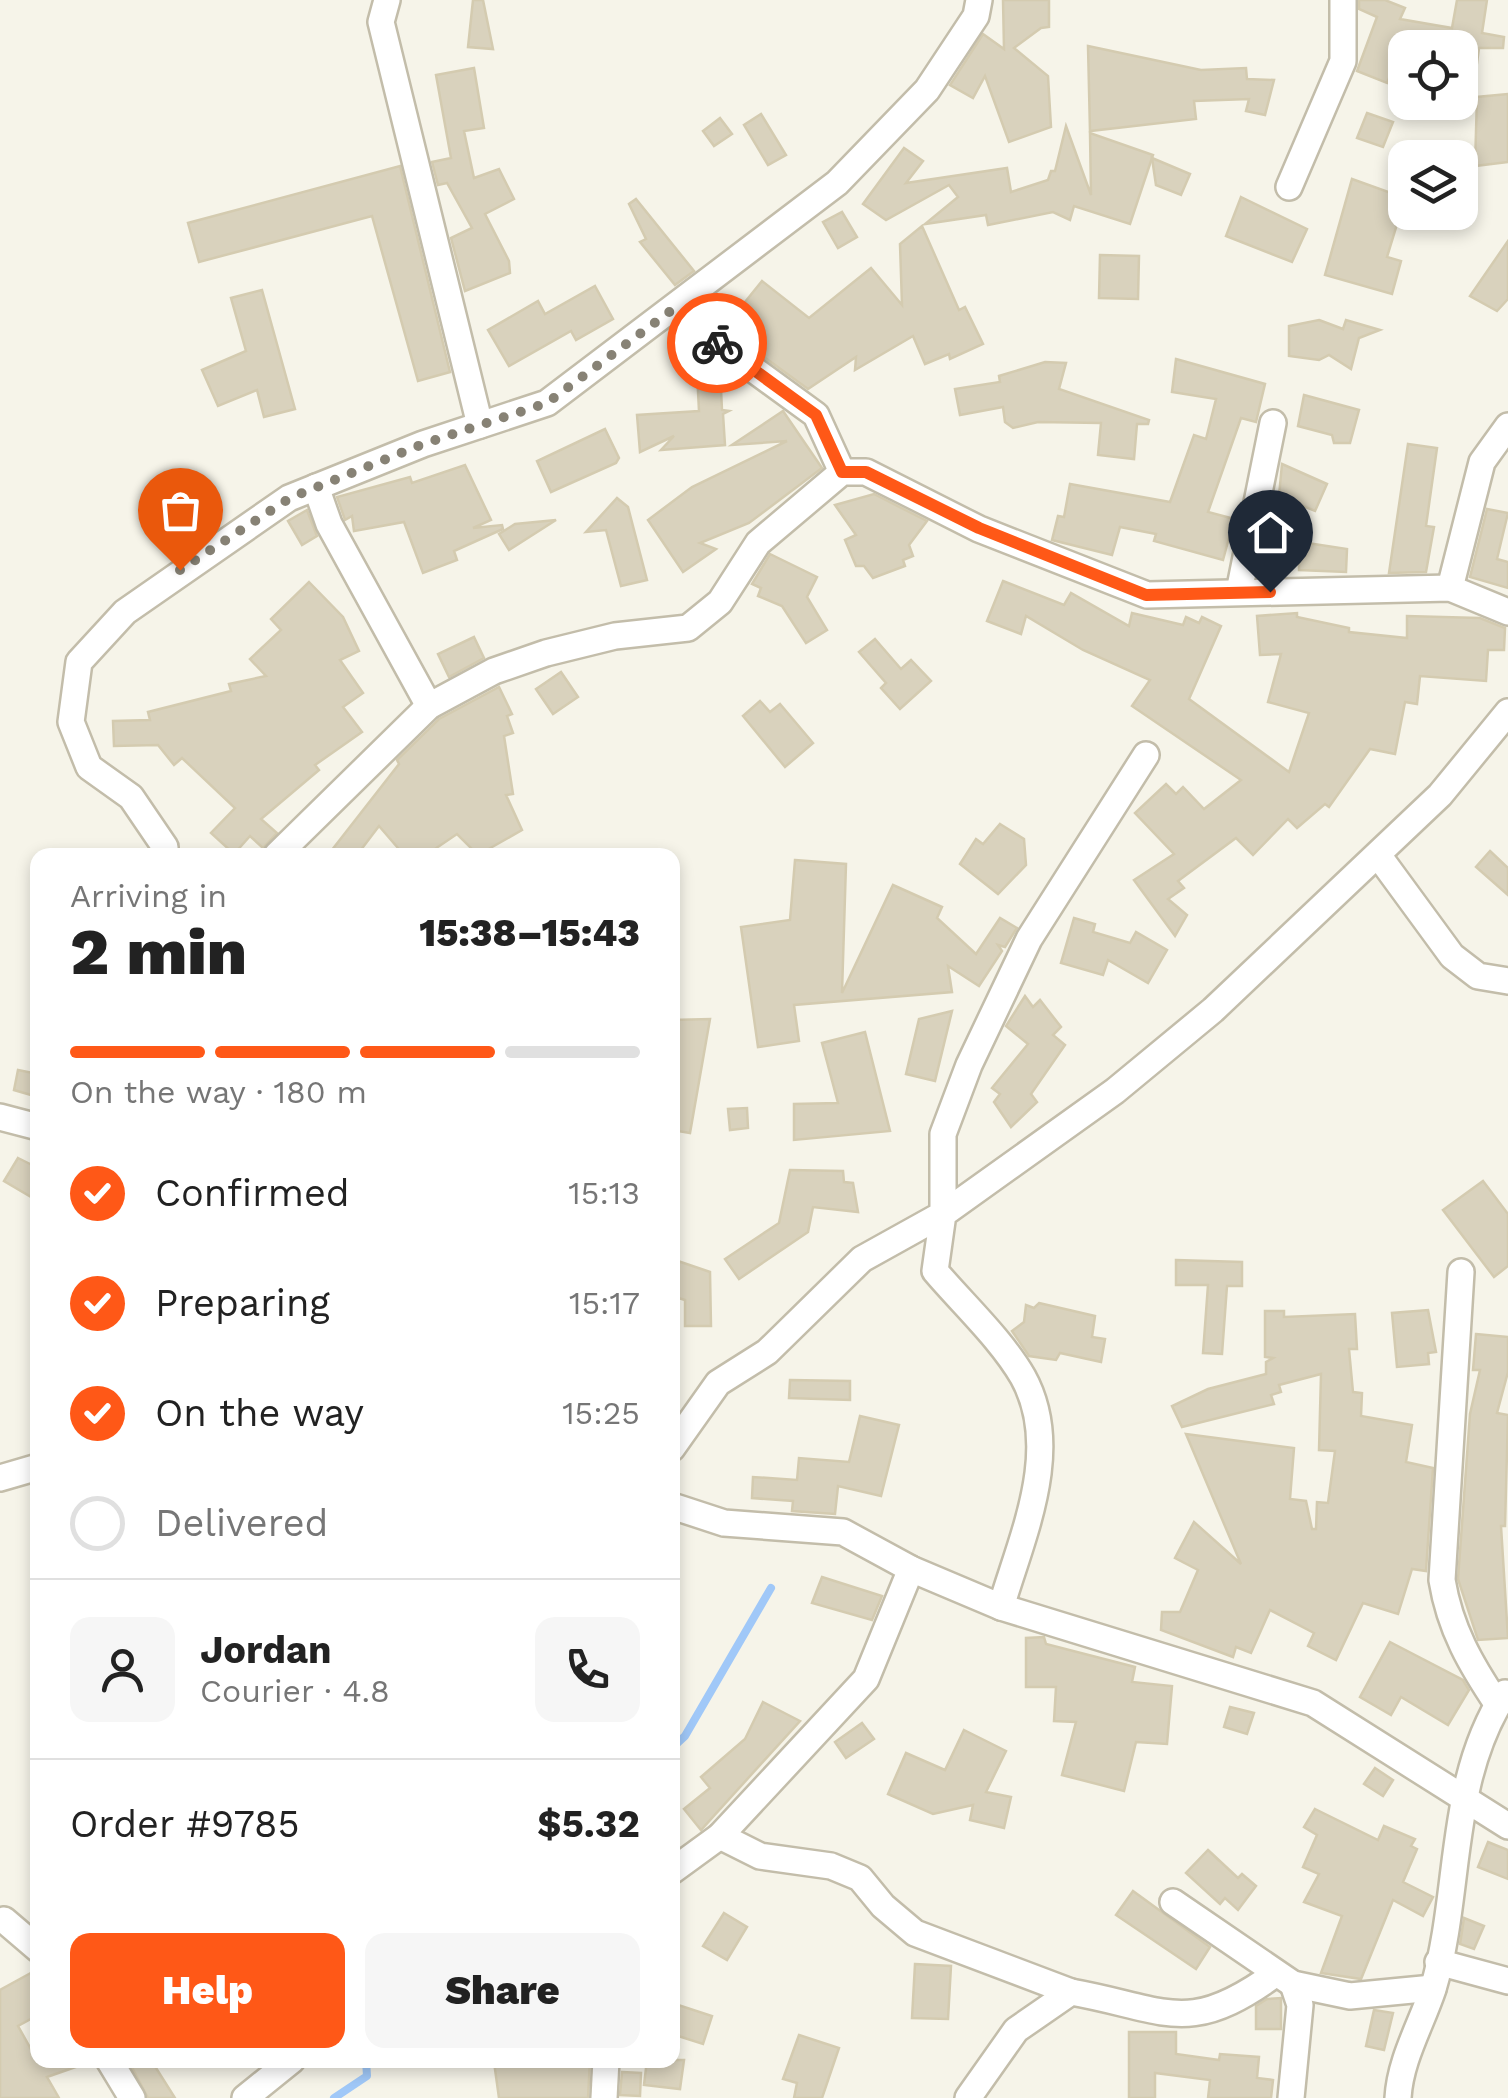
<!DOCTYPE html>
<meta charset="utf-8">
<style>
body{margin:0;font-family:"Work Sans",sans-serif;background:#f6f6f6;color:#222;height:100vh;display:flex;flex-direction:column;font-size:38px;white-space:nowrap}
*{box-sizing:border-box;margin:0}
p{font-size:32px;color:#767676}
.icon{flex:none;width:55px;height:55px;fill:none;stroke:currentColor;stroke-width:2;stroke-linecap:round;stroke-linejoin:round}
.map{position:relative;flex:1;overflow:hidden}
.side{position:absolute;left:30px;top:848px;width:650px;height:1220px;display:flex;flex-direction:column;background:#fff;border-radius:20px;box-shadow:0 5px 15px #0003}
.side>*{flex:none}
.buttons{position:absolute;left:1388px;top:30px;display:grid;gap:20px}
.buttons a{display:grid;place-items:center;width:90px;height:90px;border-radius:20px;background:#fff;box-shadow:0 5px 15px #0003;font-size:50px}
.pin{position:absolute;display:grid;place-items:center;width:85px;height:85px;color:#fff;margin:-102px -42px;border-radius:50% 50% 50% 0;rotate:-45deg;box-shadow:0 0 10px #0007}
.pin .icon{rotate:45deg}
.courier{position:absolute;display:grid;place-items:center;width:100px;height:100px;margin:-50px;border:8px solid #ff5817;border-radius:50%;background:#fff;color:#222;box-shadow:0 2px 12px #0007}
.summary em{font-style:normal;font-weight:800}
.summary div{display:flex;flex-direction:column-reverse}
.summary{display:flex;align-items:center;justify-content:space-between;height:170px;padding:0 40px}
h1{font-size:65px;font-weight:800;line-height:75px}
.bar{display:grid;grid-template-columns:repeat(4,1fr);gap:15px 10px;align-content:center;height:120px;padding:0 40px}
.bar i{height:12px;border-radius:8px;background:#e0e0e0}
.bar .current{background:#ff5817}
.bar p{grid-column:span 4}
.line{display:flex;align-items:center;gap:25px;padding:0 40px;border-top:2px solid #e0e0e0}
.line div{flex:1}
.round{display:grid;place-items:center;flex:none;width:105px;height:105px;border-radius:20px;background:#f6f6f6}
ol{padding:0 40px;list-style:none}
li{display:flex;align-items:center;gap:30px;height:110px}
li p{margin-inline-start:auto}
li .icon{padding:10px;border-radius:50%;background:#ff5817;color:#fff;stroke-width:4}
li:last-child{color:#767676}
li i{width:55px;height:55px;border:5px solid #e0e0e0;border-radius:50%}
.primary-button{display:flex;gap:20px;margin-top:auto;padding:20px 40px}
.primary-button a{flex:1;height:115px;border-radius:20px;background:#ff5817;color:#fff;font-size:40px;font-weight:800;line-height:115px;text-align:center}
.primary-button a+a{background:#f6f6f6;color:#222}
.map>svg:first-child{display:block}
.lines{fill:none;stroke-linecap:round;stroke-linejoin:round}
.stream{stroke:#a0c8f8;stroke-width:8}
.building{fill:#d9d2bd;stroke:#d4cbb0;stroke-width:2.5}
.minor-casing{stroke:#c3bdaa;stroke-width:30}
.minor{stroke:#fff;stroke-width:25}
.done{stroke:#878275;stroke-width:10;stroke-dasharray:0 18}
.route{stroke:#ff5817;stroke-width:12}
</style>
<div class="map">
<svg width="1508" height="2098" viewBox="0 0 1508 2098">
<rect width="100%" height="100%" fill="#f6f4e9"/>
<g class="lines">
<g class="stream">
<path d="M672,1748L685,1736L771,1588"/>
<path d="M334,2098L367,2076L366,2060"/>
</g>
</g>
<g class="building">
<path d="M473,0H483L493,49L468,47Z"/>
<path d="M1003,0H1049V27L1041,28L1014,48L1048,76L1051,127L1009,142L985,76L973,98L950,85L983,34L1004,49Z"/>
<path d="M1359,0H1385L1405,8L1400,19L1452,28L1457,0H1487L1482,33L1504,37L1503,48H1479L1477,63L1460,60V48H1405V72L1393,69L1387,83L1357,71L1377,17L1359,9Z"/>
<path d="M1088,46L1201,70L1246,68L1247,79L1274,80L1265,115L1246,111L1249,99L1194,101L1196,119L1090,131Z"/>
<path d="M474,68L484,128L464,131L474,178L499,169L514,199L485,214L509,261L510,273L465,291L451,238L472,228L447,183L438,185L432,162L451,158L436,75Z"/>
<path d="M1508,94V162L1475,166L1477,97Z"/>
<path d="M1367,113L1393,122L1383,147L1357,138Z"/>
<path d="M761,114L786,155L768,165L744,125Z"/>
<path d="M720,118L732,134L714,146L703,131Z"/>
<path d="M1066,126L1091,195L1090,133L1153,155L1130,224L1074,206L1070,220L1053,212L988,225L986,215L925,224L958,197L949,185L886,220L863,204L904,148L923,161L906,183L1007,168L1011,192L1048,180L1051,171H1055Z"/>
<path d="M1152,158L1190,174L1181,195L1156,185Z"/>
<path d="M400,166L450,372L418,381L372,216L199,262L188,223Z"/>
<path d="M1352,179L1405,198L1387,257L1401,261L1392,294L1325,275Z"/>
<path d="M1241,197L1307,229L1292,262L1226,236Z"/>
<path d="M636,199L694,271L675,285L640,242L646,239L629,204Z"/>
<path d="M842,212L857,237L838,248L823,222Z"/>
<path d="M922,226L959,310L965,307L983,344L950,359L949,354L925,364L913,336L855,370L856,357L808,389L724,328L762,281L809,318L871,268L902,305L900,244Z"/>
<path d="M1508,241V299L1497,311L1470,296Z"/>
<path d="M1100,255L1139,256L1138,299L1099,298Z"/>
<path d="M595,286L613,319L576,340L571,331L509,366L488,330L538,301L545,314Z"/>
<path d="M262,290L295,409L264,417L257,390L218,406L202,370L246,351L231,298Z"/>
<path d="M1319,320L1343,329L1346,320L1380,330L1359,338L1351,369L1329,355L1319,360L1289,356V326Z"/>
<path d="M1176,359L1265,384L1256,422L1241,418L1208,512L1234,519L1223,560L1154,541L1156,534L1120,527L1112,555L1052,540L1058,516L1064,517L1070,484L1170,502L1194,435L1206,439L1216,399L1172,392Z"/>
<path d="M1045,362L1066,363L1059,389L1149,420L1148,424H1137L1134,459L1098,455L1101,423L1038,422L1013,428L1005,422L1003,407L960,415L955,389L1000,382L999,376Z"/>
<path d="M720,369L722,410L729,411L723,414L725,445L661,450L674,436L640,452L637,415L699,411L697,371Z"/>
<path d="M1304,395L1359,410L1350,443H1334L1332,435L1298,426Z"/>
<path d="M783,411L822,468L749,523L700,543L716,549L683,572L648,520L692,487L787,441L732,445Z"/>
<path d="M605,429L619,458L616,463L551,492L537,461Z"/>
<path d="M1408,444L1437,448L1426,526L1434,527L1426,572L1389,573Z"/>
<path d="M1282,464L1327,484L1315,511L1279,496Z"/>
<path d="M465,465L491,520L473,528L502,525L503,529L454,551L457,560L423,573L404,522L354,531L352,516L345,520L337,497L410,477L412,483Z"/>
<path d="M874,494L927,521L909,545L913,556L903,560L905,566L873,578L864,566H856L845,540L856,535L835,505Z"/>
<path d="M617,498L628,507L647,580L621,586L606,530L586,532Z"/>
<path d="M1487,509L1508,513L1497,559L1508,562V588L1470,577Z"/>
<path d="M307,510L317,536L302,545L288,521Z"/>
<path d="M556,520L509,550L499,534L515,524Z"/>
<path d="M1268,528L1304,537L1301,542L1347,549L1346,572L1299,570V562L1266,560Z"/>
<path d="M770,554L817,577L807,597L827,630L806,643L782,606L758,596L761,588L752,584Z"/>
<path d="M1003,581L1064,605L1071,593L1129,626L1132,613L1183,625L1186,617L1199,623L1202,617L1221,626L1189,699L1289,772L1309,713L1268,702L1281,654L1260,655L1257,616L1297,613V617L1349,628V632L1407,638V616L1480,618L1505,628L1504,650H1488L1486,681L1420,676L1417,704L1405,702L1395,754L1370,749L1329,807L1325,804L1297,828L1288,819L1253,855L1236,838L1178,881L1184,888L1168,899L1187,915L1175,936L1134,880L1174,854L1135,813L1166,784L1176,794L1183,787L1204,809L1241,780L1132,706L1150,680L1083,650L1026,616L1021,634L987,621Z"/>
<path d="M309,582L343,617L359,651L340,660L363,693L343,707L362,732L315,765L319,770L261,819L277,833L263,848L250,836L234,854L211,833L235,808L182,758L174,765L158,745L114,746L113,721L150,720L148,712L231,691L229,684L266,676L250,659L281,630L271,619Z"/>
<path d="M474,637L484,658L449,677L438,654Z"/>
<path d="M875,639L901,669L911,660L931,681L900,709L881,688L886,683L859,652Z"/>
<path d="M561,672L578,697L553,714L536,689Z"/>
<path d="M499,687L512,714L507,716L513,733L504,736L513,794L506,795L522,830L478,855L457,834L426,855H404L379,826L357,855H328L399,764L397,760L439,719Z"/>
<path d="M760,701L770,712L780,704L813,743L785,767L743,716Z"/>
<path d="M1000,824L1024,839L1026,865L998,894L960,864L976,839L983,844Z"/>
<path d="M1490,851L1508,868V895L1476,867Z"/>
<path d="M795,860L846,864L842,993L893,885L942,907L937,918L976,954L1000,918L1017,928L1005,947L998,945L1002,951L979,986L948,966L952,992L794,1005L799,1041L758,1047L741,927L790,920Z"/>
<path d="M1074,918L1095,924L1093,932L1130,943L1136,932L1167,950L1148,983L1108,960L1103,975L1061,963Z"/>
<path d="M1025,996L1033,1007L1040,1000L1061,1027L1053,1035L1065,1045L1031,1094L1037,1102L1011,1127L994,1102L1000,1094L992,1088L1028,1044L1006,1026Z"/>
<path d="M952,1011L935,1081L906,1074L919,1019Z"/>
<path d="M710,1019L690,1133L672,1130V1020Z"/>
<path d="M865,1032L890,1131L794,1140V1104L838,1103L822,1043Z"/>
<path d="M18,1070L38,1074V1097L14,1090Z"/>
<path d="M747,1108L748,1128L730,1130L728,1109Z"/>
<path d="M18,1158L38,1168V1201L4,1181Z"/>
<path d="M790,1170L843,1171L844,1182L853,1183L858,1212L813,1207L808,1232L739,1279L725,1259L779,1223Z"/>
<path d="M1483,1181L1508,1214V1266L1494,1277L1443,1210Z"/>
<path d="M672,1259L710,1272L711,1326H685V1300L672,1296Z"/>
<path d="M1176,1260L1242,1262V1286H1227L1222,1354L1203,1353L1208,1285H1176Z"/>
<path d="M1039,1303L1095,1316L1092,1337L1105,1339L1101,1362L1060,1353L1056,1360L1029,1356L1012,1331L1024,1322L1026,1305L1034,1308Z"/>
<path d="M1428,1310L1436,1352L1428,1353L1429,1364L1397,1367L1392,1313Z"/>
<path d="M1265,1311H1284V1317L1355,1314L1357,1349H1349L1353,1392L1362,1393L1361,1416L1412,1425L1406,1462L1433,1468L1426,1571L1412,1569L1398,1614L1363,1603L1336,1660L1308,1646L1314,1633L1270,1610L1251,1653L1236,1647L1233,1657L1161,1630L1162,1612H1180L1198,1570L1175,1558L1194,1522L1241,1564L1186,1434L1294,1448L1290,1499L1306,1501L1312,1529H1316L1317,1502L1328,1503L1335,1451L1319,1450L1321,1374L1279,1385L1281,1392L1271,1395L1274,1404L1182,1427L1172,1406L1208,1389L1266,1374V1362L1273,1358L1265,1357Z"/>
<path d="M1476,1334L1508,1337V1372L1497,1413L1508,1415L1505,1526H1501L1508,1638L1478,1640L1458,1579L1470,1414L1480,1370H1473Z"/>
<path d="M790,1380L850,1381V1400L789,1398Z"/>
<path d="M860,1416L899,1425L881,1496L838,1486L835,1514L792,1511L793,1501L752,1498L753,1477L797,1480L799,1458L849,1462Z"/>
<path d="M822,1577L882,1596L872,1620L812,1603Z"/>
<path d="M1044,1637L1046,1644L1135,1667L1132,1682L1172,1686L1167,1744L1136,1742L1124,1791L1062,1775L1076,1722L1054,1721L1056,1687H1026V1638Z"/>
<path d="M1390,1642L1463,1680L1469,1690L1448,1725L1401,1697L1391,1715L1360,1697Z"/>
<path d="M763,1702L800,1721L701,1830L684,1809L710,1788L701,1777L745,1739Z"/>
<path d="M1230,1707L1254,1713L1247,1734L1224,1727Z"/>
<path d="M862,1723L874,1739L846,1758L835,1742Z"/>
<path d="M964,1730L1006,1751L986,1792L1011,1797L1004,1828L970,1820L973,1805L933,1814L888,1794L906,1753L945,1770Z"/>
<path d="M1375,1768L1393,1780L1383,1796L1364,1784Z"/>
<path d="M1315,1809L1378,1840L1384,1826L1415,1839L1411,1846L1417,1849L1403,1882L1433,1897L1423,1916L1393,1900L1361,1979L1321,1973L1342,1916L1304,1902L1319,1874L1303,1867L1317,1835L1304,1827Z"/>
<path d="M1488,1842L1508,1850V1879L1478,1867Z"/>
<path d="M1208,1850L1238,1878L1242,1874L1256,1886L1238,1910L1225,1898L1220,1904L1186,1873Z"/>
<path d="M1133,1891L1210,1947L1196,1969L1116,1915Z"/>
<path d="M724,1913L747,1927L727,1960L703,1946Z"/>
<path d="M1464,1918L1484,1926L1474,1949L1460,1944Z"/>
<path d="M915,1964L951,1966L948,2019L912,2018Z"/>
<path d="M38,1969V2015L18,2026L37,2060L87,2063L47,2077L59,2098H0V1990Z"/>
<path d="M1281,1998V2029H1256V2006L1267,1999Z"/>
<path d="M672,2003L712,2016L703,2044L672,2034Z"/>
<path d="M1374,2010L1393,2013L1384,2050L1366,2046Z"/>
<path d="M1129,2032H1176V2054L1219,2060L1220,2054L1259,2057L1257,2078L1273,2080L1271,2098H1208L1210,2080L1155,2073V2098H1129Z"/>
<path d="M799,2035L839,2048L822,2098H794L797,2083L783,2079Z"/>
<path d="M128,2060H151L175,2098H148Z"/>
<path d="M536,2060H590L588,2098H499L494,2062Z"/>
<path d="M647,2060H684L680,2089L644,2085Z"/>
<path d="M622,2072L641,2073L640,2096L620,2095Z"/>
</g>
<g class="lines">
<g class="minor-casing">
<g id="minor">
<path d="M387,0L381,22L480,425"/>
<path d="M1289,187L1343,61V0"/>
<path d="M672,310L816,415L842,472"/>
<path d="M316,487L329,524L429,706"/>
<path d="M1450,588L1482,462L1508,426"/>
<path d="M1239,592L1273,423"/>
<path d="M165,855V847L131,797L89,767L71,722L79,662L125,612L289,498L423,444L547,403L837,183L927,90L976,16L979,0"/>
<path d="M277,855L429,706L494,671L546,653L615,636L688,628L720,602L758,543L842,472H866L979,529L1147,595L1450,588L1508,612"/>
<path d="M1378,855L1452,956L1478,976L1508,981"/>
<path d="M0,1117L38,1127"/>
<path d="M1461,1272L1442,1580C1450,1629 1471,1665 1498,1705"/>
<path d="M672,1448L718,1383L767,1352L862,1259L943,1214V1134L969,1065L1029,939L1146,755"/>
<path d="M0,1478L38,1467"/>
<path d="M672,1506L724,1523L843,1532L911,1569L1001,1607L1313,1703L1508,1826"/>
<path d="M1001,1607C1022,1536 1063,1449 1023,1377C1001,1339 963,1304 935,1271L943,1214L1115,1091L1213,1010L1440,795L1508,712"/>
<path d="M720,1836L760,1856L831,1866L860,1878L883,1906L915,1933L1071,1992"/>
<path d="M672,1871L720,1836L866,1679L911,1569"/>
<path d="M1173,1902L1293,1984L1350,1996L1433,1988"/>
<path d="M4,1920L38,1949"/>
<path d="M1438,1962L1508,1981"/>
<path d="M109,2060L132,2098"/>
<path d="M245,2098L292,2060"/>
<path d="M604,2098L606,2060"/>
<path d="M968,2098L1016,2030L1071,1992C1167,2009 1187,2038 1275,1974"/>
<path d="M1291,2098L1300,2005L1293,1984"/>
<path d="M1398,2098C1400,2060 1421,2025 1433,1989C1462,1891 1447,1782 1505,1693"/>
</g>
</g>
<use href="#minor" class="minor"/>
</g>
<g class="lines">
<path class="done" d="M180,570L290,498L423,444L547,403L672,310L717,343"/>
<path class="route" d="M717,343L816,415L842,472H866L979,528L1146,595L1270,592"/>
</g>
</svg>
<div class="buttons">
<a><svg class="icon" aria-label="locate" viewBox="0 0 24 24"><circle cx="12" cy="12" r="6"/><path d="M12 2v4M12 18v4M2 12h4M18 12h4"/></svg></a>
<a><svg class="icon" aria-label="layers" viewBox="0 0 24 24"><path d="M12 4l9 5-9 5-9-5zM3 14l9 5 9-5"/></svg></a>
</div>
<div class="pin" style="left:180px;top:570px;background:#ea580c"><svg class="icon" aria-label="bag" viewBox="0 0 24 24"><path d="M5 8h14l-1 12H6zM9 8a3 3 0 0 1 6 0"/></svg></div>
<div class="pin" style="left:1270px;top:592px;background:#1f2937"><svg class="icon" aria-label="home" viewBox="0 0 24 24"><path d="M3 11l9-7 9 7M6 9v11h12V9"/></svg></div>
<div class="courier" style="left:717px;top:343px"><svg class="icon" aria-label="bike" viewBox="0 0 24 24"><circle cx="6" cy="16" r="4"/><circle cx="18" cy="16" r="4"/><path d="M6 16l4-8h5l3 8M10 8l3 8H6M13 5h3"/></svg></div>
<section class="side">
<div class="summary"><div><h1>2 min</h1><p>Arriving in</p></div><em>15:38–15:43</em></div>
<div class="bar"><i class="current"></i><i class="current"></i><i class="current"></i><i></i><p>On the way · 180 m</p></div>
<ol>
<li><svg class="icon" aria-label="check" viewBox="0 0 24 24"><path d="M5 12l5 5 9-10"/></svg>Confirmed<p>15:13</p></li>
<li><svg class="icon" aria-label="check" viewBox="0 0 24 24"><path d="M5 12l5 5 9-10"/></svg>Preparing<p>15:17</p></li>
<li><svg class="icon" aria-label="check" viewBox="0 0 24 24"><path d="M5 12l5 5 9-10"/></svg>On the way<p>15:25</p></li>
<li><i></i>Delivered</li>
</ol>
<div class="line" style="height:180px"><a class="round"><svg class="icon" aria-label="person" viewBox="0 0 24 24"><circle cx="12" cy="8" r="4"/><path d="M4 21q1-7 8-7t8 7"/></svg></a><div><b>Jordan</b><p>Courier · 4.8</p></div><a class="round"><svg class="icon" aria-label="phone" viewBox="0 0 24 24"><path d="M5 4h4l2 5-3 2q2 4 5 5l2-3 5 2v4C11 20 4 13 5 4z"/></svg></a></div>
<div class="line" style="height:130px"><div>Order #9785</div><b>$5.32</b></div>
<div class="primary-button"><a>Help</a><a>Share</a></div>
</section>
</div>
